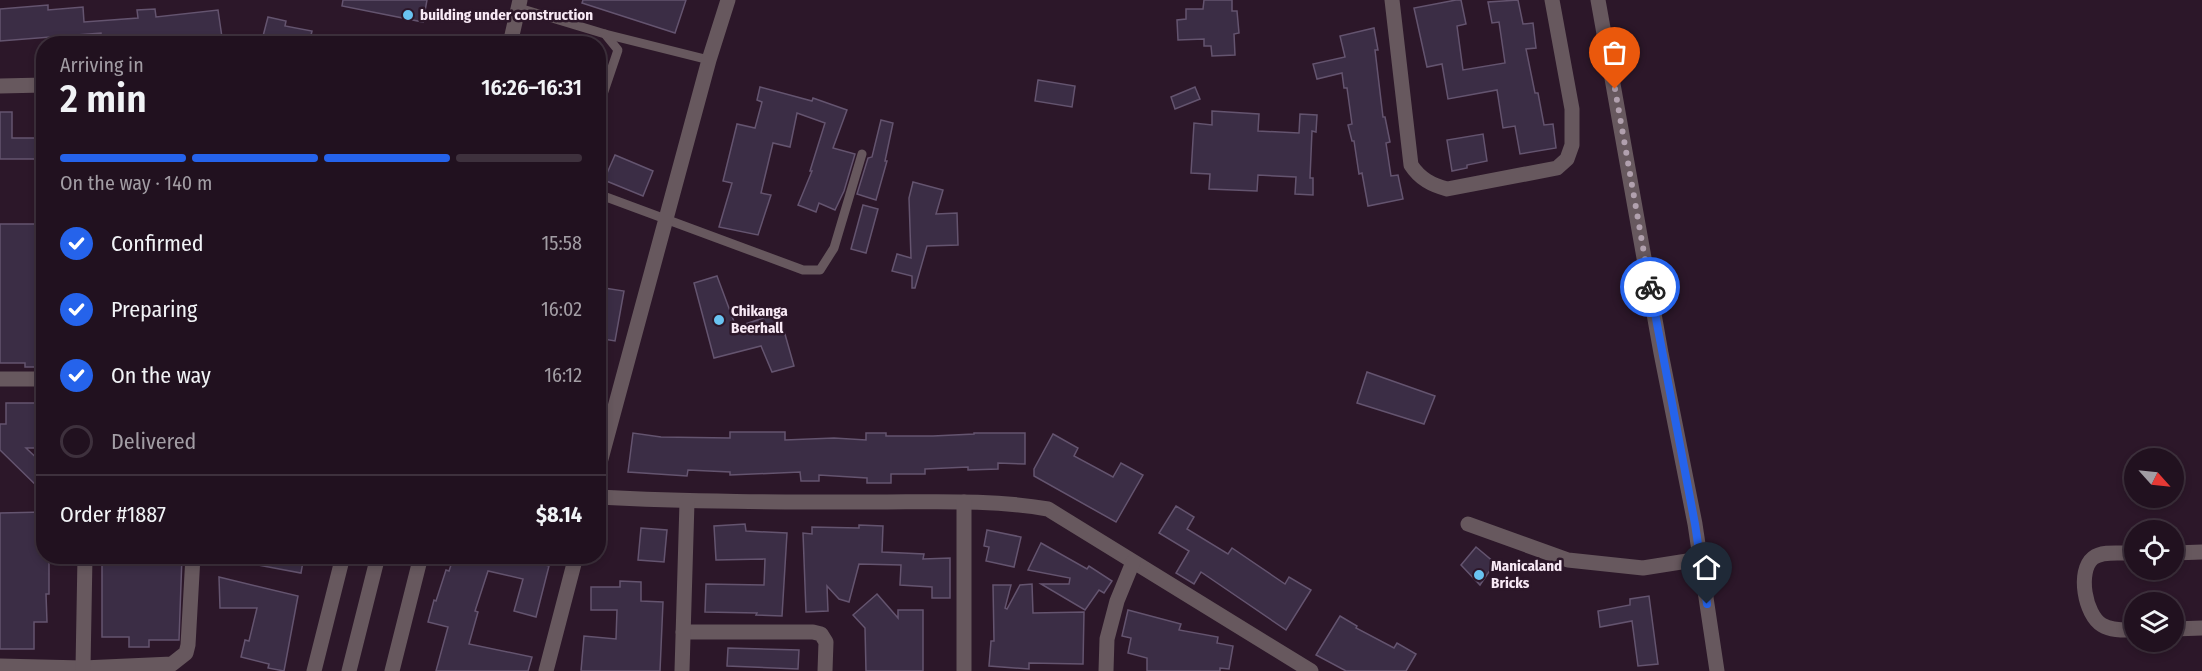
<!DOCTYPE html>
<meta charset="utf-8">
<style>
body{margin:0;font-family:"Fira Sans Condensed",sans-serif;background:#2d1f2c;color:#f1f3f6;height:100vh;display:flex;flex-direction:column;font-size:22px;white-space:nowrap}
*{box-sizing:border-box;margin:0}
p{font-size:20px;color:#a29da4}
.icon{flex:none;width:33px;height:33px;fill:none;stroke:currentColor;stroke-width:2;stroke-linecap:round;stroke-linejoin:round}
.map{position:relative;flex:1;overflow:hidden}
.panel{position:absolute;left:36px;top:36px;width:570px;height:528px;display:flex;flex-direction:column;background:#21111f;border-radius:24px;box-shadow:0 3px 9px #0003,0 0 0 2px #3e313d}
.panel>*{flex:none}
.needle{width:39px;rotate:117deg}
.tools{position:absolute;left:2124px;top:448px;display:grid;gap:12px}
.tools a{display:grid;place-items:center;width:60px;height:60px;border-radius:50%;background:#21111f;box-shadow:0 3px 9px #0003,0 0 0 2px #3e313d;font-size:30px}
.pin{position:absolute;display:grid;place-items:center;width:51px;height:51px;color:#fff;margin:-62px -26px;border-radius:50% 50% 50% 0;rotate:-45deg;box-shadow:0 0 6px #0007}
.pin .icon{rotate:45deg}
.courier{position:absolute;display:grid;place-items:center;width:60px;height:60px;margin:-30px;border:4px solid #2563eb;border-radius:50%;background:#fff;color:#222;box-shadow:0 2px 8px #0007}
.overview em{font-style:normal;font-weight:600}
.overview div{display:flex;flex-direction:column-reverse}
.overview{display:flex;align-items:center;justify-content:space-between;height:102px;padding:0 24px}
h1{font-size:39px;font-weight:600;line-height:45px}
.bar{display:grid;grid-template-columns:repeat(4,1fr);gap:9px 6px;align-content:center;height:72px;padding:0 24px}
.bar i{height:8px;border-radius:4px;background:#3e313d}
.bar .current{background:#2563eb}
.bar p{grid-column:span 4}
.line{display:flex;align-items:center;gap:15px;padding:0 24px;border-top:2px solid #3e313d}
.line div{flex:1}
ol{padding:0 24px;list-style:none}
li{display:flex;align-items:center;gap:18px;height:66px}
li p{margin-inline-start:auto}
li .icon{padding:6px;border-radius:50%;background:#2563eb;color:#fff;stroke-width:4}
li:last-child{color:#a29da4}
li i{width:33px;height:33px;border:3px solid #3e313d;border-radius:50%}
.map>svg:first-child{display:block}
.building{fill:#3b2d45;stroke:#64546f;stroke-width:1.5}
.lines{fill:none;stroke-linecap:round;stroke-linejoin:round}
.service{stroke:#67585e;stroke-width:9}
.minor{stroke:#67585e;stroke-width:15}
.tertiary{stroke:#67585e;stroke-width:15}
.done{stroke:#b1a0ae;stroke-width:6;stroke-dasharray:0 10.8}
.route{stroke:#2563eb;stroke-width:8}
.poi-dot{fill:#69c3f1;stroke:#2c1729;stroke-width:2}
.labels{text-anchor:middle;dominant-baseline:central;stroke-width:5;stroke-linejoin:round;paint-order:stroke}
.poi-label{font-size:15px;font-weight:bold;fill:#f8e9f5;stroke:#2c1729;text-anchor:start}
</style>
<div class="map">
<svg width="2202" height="671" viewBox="0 0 2202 671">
<rect width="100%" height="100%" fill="#2c1729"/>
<g class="building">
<path d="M343,0H427L423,22L342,6Z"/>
<path d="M583,0H686L675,33L582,3Z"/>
<path d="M1204,0H1232V11H1237L1239,33L1234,34L1235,55L1212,56L1211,46H1204V39L1178,40L1177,20L1186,19V9H1203Z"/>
<path d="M1456,0H1461L1466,24L1457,26L1463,70L1505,63L1499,22L1492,23L1488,2L1518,0L1523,24L1533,23L1536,48L1526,49L1535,93H1538L1544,125L1553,124L1556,148L1520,154L1515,126L1503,128L1497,90L1448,99L1442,64L1427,67L1414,8Z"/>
<path d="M48,5V10L83,7L84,22L138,18L137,10L155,9L156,17L218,10L223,44H102L101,33L0,41V9Z"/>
<path d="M268,17L286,21L285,26L312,31L309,44H277L262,40Z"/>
<path d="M1374,28L1378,50H1375L1383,117H1385L1390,142L1386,143L1391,176L1398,175L1403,199L1368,206L1362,173L1359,174L1354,141H1352L1348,125L1352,124L1347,88H1344L1342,73L1317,79L1313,64L1345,57L1340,36Z"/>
<path d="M1038,80L1075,86L1072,107L1035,101Z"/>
<path d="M760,87L812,101L813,98L847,110L833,148L855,154L844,191L835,210L819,203L816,212L798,205L812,171H810L825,123L797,113L790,147L773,143L761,193L771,195L758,235L719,227L732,183L723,181L737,124L755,128L762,102L757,100Z"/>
<path d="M1195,87L1200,99L1175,109L1171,97Z"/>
<path d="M1212,111L1259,114L1258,131L1299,133L1300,114L1317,115L1316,132L1312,131L1310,178H1313V195L1295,194L1296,177L1258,175L1257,191L1209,189L1210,174L1191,173L1194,123L1212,125Z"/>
<path d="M0,112H12V138H41V159H0Z"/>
<path d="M881,120L893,123L885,161H887L876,200L857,194L868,158L872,157Z"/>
<path d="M1483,134L1487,161L1467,165V168L1452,171L1447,140Z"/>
<path d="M615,155L653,171L643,196L604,180Z"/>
<path d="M913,182L943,190L936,214L957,213L958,245L927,246L915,288H912V276L892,271L897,254L911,258L909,198Z"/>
<path d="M863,205L878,209L866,253L851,249Z"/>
<path d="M0,224H44V367H25V363H0Z"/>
<path d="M717,276L736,327L779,313L794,366L772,372L761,346L714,358L694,283Z"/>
<path d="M598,287L624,291L615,341L598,338Z"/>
<path d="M1367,372L1435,396L1424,424L1357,403Z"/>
<path d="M6,403H44V448H26L44,465V493L0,450V424H6Z"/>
<path d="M730,432H785V440L834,438L866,440V433H886V436H933L974,434V433H1025V464L998,463V469L968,470V467L925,469V474H891V483H867V478L819,475V481H801L800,472L730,475V472L688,470L687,476L628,472L633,433L661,437L730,438Z"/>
<path d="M1053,434L1078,448L1074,456L1113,477L1121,463L1143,475L1116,522L1034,476V469Z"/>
<path d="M1176,506L1194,517L1187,529L1228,554L1232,548L1285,584L1289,577L1311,590L1286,630L1201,572L1194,584L1176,573L1189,551L1159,533Z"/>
<path d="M44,512V556H49V594H46L47,622H34V649H0V513Z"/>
<path d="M745,524L746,531L787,533L782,616L756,615L757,613L705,612L706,584L764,585L765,559L716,560L714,526Z"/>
<path d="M859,525L883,526L882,552L924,554L923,559L950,558V598H932V587L900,585L901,565L859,564L849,602L839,599L827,586L828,611L806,612L803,533L812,534V527L859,528Z"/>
<path d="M641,528L667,530L664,562L638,560Z"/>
<path d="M987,530L1021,537L1014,567L986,561L989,547L984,546Z"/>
<path d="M1041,543L1087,569L1089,566L1112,581L1104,593L1099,590L1085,610L1041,584H1069L1070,578L1028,570Z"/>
<path d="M1476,547L1495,563L1480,585L1461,565Z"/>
<path d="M102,556H182L179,640H149V647H129V637H102Z"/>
<path d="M247,556H304L301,573L247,563Z"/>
<path d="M454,556H512L549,566L536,617L514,611L523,579L488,571L475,611L478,612L469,644L532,657L528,671H436L448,627L428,622L434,600L436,601L446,570L449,571Z"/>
<path d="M219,577L298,596L284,671L268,668L269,664L241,657L245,640L249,641L257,608H220Z"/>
<path d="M620,581L641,582V601L663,602L660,671H581L584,636L616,639L617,610H591V587H620Z"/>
<path d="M1032,584L1033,613L1084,612L1083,664L1029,663V669L989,666L991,641H994L993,585H1011L1005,608L1007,609L1020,585Z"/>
<path d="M877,594L898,618V610H923V671H866L865,628L853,615Z"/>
<path d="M1649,596L1658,664L1638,666L1632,621L1600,627L1598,611L1630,605V599Z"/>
<path d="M1128,610L1181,624L1179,630L1218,637L1217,643L1233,646L1229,669L1220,668V671H1147V658L1128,653L1131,638L1122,636Z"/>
<path d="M1340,616L1357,626L1356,628L1394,648L1397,643L1416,654L1406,671H1346L1316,655Z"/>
<path d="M728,648L799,650L798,669L727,666Z"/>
</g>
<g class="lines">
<g class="service">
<path d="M519,8L605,34L618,50L598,109"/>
<path d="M605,34L709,60"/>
<path d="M598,194L803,270H820L834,248L862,154"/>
</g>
<g class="minor">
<path d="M1392,0L1411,165C1420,179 1432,185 1447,189L1557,168L1567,159L1572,145V109L1552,0"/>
<path d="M0,86L44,85"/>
<path d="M0,379H44"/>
<path d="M598,470L709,60L728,0"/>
<path d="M598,497C690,502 782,502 874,502C931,502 991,499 1048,509L1311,671"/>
<path d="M964,502V671"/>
<path d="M1468,524L1568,560L1643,568L1700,559"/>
<path d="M2134,553C2123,554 2103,550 2093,558C2077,571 2085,615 2102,625C2112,631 2124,630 2134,630"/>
<path d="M2174,553L2202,552"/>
<path d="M2174,629L2202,628"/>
<path d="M683,632H813L821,634L826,642L825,671"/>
<path d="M0,666L83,668L172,664L186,653L188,645L193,556"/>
<path d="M83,668L85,556"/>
<path d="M314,671L343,556"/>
<path d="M392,671L421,556"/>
<path d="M546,671L576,556"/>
<path d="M682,671L687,502"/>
<path d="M1106,671L1107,639L1117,601L1133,562"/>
</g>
<g class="tertiary">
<path d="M1598,0L1661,353L1695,524L1717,671"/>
<path d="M510,44L520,0"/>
<path d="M349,671L378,556"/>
</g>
</g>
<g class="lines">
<path class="done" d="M1615,89L1650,287"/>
<path class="route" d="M1650,287L1695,524L1707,604"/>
</g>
<g class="poi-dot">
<circle cx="408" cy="15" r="6"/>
<circle cx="719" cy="320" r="6"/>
<circle cx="1479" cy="575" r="6"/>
</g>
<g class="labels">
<g class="poi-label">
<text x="420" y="15">building under construction</text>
<text x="731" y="311">Chikanga<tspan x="731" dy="17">Beerhall</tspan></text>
<text x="1491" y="566">Manicaland<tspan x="1491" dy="17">Bricks</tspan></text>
</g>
</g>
</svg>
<div class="tools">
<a><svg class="needle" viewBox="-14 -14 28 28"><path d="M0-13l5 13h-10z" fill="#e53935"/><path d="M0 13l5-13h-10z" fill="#a29da4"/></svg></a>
<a><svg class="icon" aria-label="locate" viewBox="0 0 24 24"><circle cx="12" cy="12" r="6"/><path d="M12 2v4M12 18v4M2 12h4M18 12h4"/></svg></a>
<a><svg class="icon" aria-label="layers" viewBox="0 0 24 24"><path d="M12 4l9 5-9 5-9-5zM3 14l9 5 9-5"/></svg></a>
</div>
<div class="pin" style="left:1615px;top:89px;background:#ea580c"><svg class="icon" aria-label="bag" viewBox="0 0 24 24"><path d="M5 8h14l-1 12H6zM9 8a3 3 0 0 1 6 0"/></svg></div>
<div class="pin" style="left:1707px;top:604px;background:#1f2937"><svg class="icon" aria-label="home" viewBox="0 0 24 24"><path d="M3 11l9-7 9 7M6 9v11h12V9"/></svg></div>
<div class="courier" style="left:1650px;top:287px"><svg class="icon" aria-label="bike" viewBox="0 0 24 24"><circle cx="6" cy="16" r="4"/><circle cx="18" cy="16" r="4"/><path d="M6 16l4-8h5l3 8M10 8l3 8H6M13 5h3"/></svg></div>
<section class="panel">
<div class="overview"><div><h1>2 min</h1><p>Arriving in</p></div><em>16:26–16:31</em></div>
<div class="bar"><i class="current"></i><i class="current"></i><i class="current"></i><i></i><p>On the way · 140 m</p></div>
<ol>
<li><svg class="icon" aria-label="check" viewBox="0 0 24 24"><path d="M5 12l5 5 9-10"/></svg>Confirmed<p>15:58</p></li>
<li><svg class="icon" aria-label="check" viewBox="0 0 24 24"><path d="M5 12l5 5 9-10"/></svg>Preparing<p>16:02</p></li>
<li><svg class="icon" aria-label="check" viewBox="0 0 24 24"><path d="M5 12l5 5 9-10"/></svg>On the way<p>16:12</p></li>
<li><i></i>Delivered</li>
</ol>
<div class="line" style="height:78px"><div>Order #1887</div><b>$8.14</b></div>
</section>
</div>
